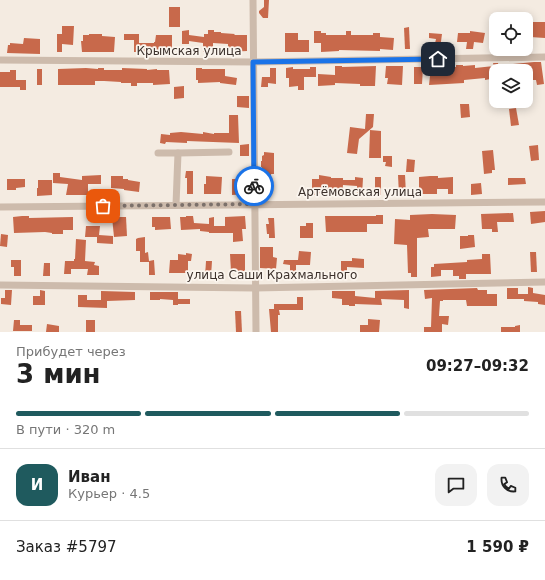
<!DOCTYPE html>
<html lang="ru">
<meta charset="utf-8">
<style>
body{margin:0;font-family:"DejaVu Sans",sans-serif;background:#f2f2f2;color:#222;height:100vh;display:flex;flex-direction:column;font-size:15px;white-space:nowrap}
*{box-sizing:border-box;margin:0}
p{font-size:13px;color:#767676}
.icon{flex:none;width:22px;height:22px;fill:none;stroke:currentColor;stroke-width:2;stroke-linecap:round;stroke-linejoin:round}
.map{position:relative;height:332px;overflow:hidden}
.drawer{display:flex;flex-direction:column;background:#fff;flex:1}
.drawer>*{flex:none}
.tools{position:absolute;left:489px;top:12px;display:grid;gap:8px}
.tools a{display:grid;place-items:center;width:44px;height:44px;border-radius:8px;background:#fff;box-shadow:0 2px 10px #0003;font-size:20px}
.pin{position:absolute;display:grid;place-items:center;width:34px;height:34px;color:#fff;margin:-17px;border-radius:8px;box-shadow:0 2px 6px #0006}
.courier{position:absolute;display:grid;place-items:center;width:40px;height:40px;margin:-20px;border:3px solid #1a73e8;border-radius:50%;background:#fff;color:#222;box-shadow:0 1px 5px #0007}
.overview em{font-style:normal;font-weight:700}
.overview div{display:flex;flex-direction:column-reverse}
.overview{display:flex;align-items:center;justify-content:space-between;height:68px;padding:0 16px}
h1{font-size:26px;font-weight:700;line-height:30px}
.bar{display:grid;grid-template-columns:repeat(4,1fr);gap:6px 4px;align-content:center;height:48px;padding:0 16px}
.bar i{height:5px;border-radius:3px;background:#e0e0e0}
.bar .on{background:#1f5a5e}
.bar p{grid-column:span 4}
.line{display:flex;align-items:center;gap:10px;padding:0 16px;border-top:1px solid #e0e0e0}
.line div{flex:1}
.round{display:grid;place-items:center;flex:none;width:42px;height:42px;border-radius:12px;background:#f2f2f2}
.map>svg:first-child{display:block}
.building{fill:#c8694b}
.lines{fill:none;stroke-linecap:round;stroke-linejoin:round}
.minor{stroke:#cdbbac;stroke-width:7}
.done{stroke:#7c716b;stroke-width:4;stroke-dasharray:0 7.2}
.route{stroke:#1a73e8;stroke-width:5}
.labels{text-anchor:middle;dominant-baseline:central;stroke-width:3.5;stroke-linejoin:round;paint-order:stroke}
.street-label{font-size:12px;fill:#3b302b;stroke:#fbf5ee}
</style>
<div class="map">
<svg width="545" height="332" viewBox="0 0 545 332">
<rect width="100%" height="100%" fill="#f4ebe1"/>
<g class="building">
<path d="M264,0H269L268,18H263L259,13V11L264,7Z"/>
<rect x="169" y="7" width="11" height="20"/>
<path d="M531,22H545V38L530,37Z"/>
<path d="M62,26H74L73,45L62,44V52H57V34H62Z"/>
<path d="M409,27L410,49H405L404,28Z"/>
<path d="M189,30V35L204,37V34H208V30H214V32H221V33L235,34L234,35H247V51L228,52V44L213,43V48H208V52H203V43L189,41V44H182V31Z"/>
<path d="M314,31H321V33H326V35H346V31H351V35H373V33H380V37L394,38L393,50L380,49V51L339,50V51L321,52V43H314Z"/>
<path d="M470,31L485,33L483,43L474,42L473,49H466L467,42H457L458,33H470Z"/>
<path d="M285,33H298V40H309V52H285Z"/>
<path d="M429,33L442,34L440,49L434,48L436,39L429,38Z"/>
<path d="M89,34H102V36L115,37L114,52H82L81,41H83V35H89Z"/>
<path d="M124,34H139V43H154V42H155L156,35H172V52H134V40H124Z"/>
<path d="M24,38L40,39V54L7,53L8,45H10V43L23,44Z"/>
<path d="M534,62H541L544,84L537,85L536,80H530L529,72H528L527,71H514L513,64Z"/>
<path d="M493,63H498L499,71H496V78L485,80V78L464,80V83L429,85L431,67H456V65H463V66L475,65V68L494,66Z"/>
<path d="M335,66H342V67L376,66L375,86H360V84L335,83V85L318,86V74L335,75Z"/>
<path d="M386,66H403L402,85L387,84L388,78H385Z"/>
<path d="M293,67V69H310V67H316V77H304V90H298V86L289,87V78H286V68Z"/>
<path d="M414,67H423L422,84H414Z"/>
<path d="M86,68L98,69V68H104V70H122V68L147,69V70L157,69V70H169L170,84L153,85V83H137V86H131V83H121V82L104,81H95V85H58V69Z"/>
<path d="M196,68H202V69H225V76L237,78L236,85L220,83V82L198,83V80H196Z"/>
<path d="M270,68H276V84L268,83V87H261L262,77H270Z"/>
<rect x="37" y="69" width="5" height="16"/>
<path d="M10,70H16V80H26V90H20V87H0V72H10Z"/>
<path d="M184,86V98L174,99V87Z"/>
<path d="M237,96H249V108L237,107Z"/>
<path d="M460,104H469L470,117L461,118Z"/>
<path d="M516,108L519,125L511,126L509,109Z"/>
<path d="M366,114H374L373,127L359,139L357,154L347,153L350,127L365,129Z"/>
<path d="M229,115H238L239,143L187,141V143L166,142L165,144L160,143L161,134L170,135V133L181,132L203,134V132L214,134V133H229Z"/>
<path d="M370,130L381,131V158H369Z"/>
<path d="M249,144V156H240V145Z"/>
<path d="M538,145L539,160L531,161L529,146Z"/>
<path d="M493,150L495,170H492V173L484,174L482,151Z"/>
<path d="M264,152L274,153V174H271L270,191H264L260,198V180H262V167H261V161H262V156L264,155Z"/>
<path d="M383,156H392V167L385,166L386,162H383Z"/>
<path d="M407,159L415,160L414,172H406Z"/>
<path d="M186,171H193V194H187V178H185Z"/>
<path d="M53,173H60V177L82,180V176L101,175V184H88V195H66L68,184L53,183Z"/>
<path d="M319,175L331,177V178H343V180H355V177L363,178L362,196H357V186L343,185L342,196L318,193V195H312V179H319Z"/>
<path d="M398,175H405L406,194L399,195Z"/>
<path d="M111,176H123V179H128V180L140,182L139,192L124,190V189L111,188Z"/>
<path d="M206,176L222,177L221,194H204V184H206Z"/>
<path d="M430,176H438V178L453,177V194H448V189H437V194H419V177Z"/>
<rect x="375" y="177" width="6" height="18"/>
<path d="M243,178H249L248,194L232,195V179H243Z"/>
<path d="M508,178H525L526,184L508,185Z"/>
<path d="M7,179H25V187L16,188V190H7Z"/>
<path d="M38,180H52V195L37,196V188H38Z"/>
<path d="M481,183L482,194L471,195V184Z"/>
<path d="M545,211V222L531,224L530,212Z"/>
<path d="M513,213L514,222H497L498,232H492V229H482L481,214Z"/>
<path d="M432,214L456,215L455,229H428L429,237L417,238V277H411V273H408L407,245L394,244L395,219L410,220V215Z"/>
<path d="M376,215H383V224H367V232H326L325,216H376Z"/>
<path d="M22,216H29V218L73,217V230H63V234H52V233L45,232L14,233L13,217Z"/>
<path d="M186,216H193L194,223L209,224V218L214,217V226H225V217L245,216L246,229H242L243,241L233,242V233H209V232L200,231V229L181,230L180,217H186Z"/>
<path d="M112,217H126L127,236L114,237Z"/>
<path d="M152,217H170L171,229L155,230V227H152Z"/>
<path d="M268,218H274L275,238H269V234H267L266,224H269Z"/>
<path d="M306,223H313V238H300V226H306Z"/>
<path d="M86,226H100L99,235L113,236V244L97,243V237H85Z"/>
<path d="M1,234L8,235L7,247L0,246Z"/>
<path d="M468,235H474L475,247L460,249V236H468Z"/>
<path d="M145,237V253L148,252L149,261L154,260L155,275H149V262H140V251H136V239L138,238Z"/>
<path d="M76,239L86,240L85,261L95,262L94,265L99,266V275H87L88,269H71V274H64L65,261H74V259H75Z"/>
<path d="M260,247H273V257L277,258L276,269L260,268Z"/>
<path d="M299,251L311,252L310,265H296V276H290V265L283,264L284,260H298Z"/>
<path d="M530,252H536L537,272H531Z"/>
<path d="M186,253L192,254L191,261H188V273H169L170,260H178V254L186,255Z"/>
<path d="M230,254H245V271L231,272Z"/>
<path d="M482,254H490L491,274H466V279H459V276H453V270H441V276L431,277V267H434V264L467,262V260L482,259Z"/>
<path d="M352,258L364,259V268L347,267V275H341V261H352Z"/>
<path d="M11,260H21V276H14V267H11Z"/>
<path d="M206,261H212L211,276H205Z"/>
<path d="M44,263H50V276H43Z"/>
<path d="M528,287L533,288V293L545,295V305L538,304V302L524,301V299H507V288H518V294H528Z"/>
<path d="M477,288L478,290H487V294H497V306H467L466,300H443V301H440L439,316H449L448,325L442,324V332H424V327H431L432,298L425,299L424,290Z"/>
<path d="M5,290H12L11,305L1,304V298H5Z"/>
<path d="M40,290L45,291V305H33V296H40Z"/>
<path d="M409,290V309L404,308V300L381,299L382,305L355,304V306H349V305H342V299L332,298V291H355V296L375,298V291Z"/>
<path d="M101,291L135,292V300L107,301V308L78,307V295H87V300H101Z"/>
<path d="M150,292H178V299H190V304H178V305H173V300L160,299V300H150Z"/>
<path d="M297,297H303V310H279L280,315H278V332H271L269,309H274V304H297Z"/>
<path d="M235,311H241L242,332H236Z"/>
<path d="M368,319L380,320L379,332H360V325H368Z"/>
<path d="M14,320H20V325H32V331H13Z"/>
<rect x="86" y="320" width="9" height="12"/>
<path d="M47,324L59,326V332H46Z"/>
<path d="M520,325V332H501V327H515V326Z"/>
</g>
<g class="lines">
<g class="minor">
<path d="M253,0L256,332"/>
<path d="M0,60L253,62L545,57"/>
<path d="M158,153H178L176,205"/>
<path d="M178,153L229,152"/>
<path d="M0,207L545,202"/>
<path d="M0,285L255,288L545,282"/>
</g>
</g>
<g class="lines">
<path class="done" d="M103,206L254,204V186"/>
<path class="route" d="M254,186L253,62L438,59"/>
</g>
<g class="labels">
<g class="street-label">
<text x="189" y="51">Крымская улица</text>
<text x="360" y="192">Артёмовская улица</text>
<text x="272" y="275">улица Саши Крахмального</text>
</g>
</g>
</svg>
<div class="tools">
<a><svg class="icon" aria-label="locate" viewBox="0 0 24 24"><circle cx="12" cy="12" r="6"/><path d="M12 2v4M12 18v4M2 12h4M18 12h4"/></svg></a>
<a><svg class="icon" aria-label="layers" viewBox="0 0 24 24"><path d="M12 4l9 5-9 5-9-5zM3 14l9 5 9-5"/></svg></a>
</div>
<div class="pin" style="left:103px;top:206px;background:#ea580c"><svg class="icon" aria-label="bag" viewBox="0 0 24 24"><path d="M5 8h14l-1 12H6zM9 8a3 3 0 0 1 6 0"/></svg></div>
<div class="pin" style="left:438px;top:59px;background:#1f2937"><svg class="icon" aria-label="home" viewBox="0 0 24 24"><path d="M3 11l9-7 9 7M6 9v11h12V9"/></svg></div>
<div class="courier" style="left:254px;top:186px"><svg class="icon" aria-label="bike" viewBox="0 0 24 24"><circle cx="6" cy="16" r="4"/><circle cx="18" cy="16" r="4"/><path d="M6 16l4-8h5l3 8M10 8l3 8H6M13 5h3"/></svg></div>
</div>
<section class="drawer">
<div class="overview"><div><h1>3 мин</h1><p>Прибудет через</p></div><em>09:27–09:32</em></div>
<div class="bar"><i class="on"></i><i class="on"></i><i class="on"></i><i></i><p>В пути · 320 m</p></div>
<div class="line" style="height:72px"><b class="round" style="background:#1f5a5e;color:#fff">И</b><div><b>Иван</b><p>Курьер · 4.5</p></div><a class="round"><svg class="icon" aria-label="chat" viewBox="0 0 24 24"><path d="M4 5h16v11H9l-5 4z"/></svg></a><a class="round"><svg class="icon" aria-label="phone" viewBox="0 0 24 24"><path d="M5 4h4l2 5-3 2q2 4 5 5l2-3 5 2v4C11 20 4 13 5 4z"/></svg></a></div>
<div class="line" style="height:52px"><div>Заказ #5797</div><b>1 590 ₽</b></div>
</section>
